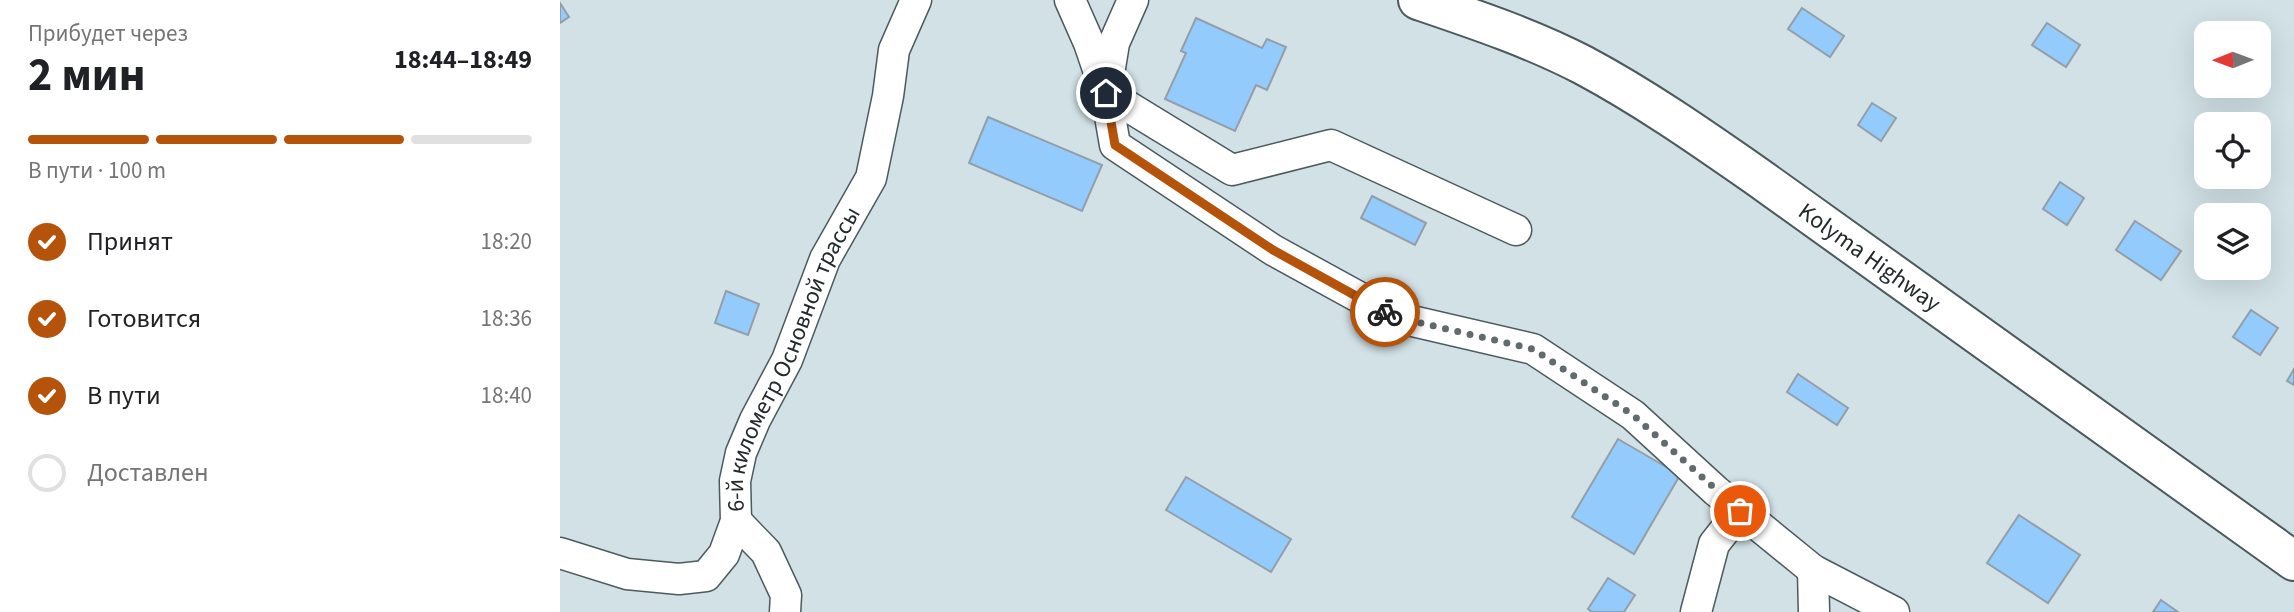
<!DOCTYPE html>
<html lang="ru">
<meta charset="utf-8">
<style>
body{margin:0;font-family:"Source Sans 3",sans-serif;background:#f2f2f2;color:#202124;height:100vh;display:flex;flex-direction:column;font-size:26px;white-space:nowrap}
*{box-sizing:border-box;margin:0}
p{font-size:23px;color:#757577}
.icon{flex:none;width:38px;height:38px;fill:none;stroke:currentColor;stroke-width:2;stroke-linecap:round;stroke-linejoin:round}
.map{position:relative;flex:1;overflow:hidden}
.side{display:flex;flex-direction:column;background:#fff;width:560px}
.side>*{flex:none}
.needle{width:46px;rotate:269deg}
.tools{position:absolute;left:1634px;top:21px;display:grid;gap:14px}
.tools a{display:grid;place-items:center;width:77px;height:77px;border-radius:14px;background:#fff;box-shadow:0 7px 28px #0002;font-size:35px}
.pin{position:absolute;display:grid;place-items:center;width:60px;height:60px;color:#fff;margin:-30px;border:4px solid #fff;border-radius:50%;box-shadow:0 2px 7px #0007}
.courier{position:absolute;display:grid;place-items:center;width:70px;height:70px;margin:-35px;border:5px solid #b45309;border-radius:50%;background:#fff;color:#222;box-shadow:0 2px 9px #0007}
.summary em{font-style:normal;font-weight:700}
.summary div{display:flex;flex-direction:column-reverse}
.summary{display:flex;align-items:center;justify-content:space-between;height:119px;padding:0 28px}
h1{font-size:46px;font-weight:700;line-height:52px}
.bar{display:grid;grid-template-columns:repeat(4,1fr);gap:10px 7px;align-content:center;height:84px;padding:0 28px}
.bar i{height:9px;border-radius:5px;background:#e0e0e0}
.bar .active{background:#b45309}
.bar p{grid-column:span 4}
ol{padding:0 28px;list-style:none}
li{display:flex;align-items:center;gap:21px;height:77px}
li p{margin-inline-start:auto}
li .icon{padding:7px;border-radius:50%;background:#b45309;color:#fff;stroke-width:4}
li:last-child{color:#757577}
li i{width:38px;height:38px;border:4px solid #e0e0e0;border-radius:50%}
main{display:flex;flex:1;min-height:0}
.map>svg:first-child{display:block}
.building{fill:#94cbfd;stroke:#949ea8;stroke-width:2}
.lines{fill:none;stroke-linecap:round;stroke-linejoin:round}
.minor-casing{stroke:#4c5a5e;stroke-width:33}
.highway-casing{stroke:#4c5a5e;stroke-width:42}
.minor{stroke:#fff;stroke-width:30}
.highway{stroke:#fff;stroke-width:38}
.done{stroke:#616a6c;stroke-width:7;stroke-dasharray:0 12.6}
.route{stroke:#b45309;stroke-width:9}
.labels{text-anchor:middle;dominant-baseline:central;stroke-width:7;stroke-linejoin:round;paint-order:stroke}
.street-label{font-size:24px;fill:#242a2b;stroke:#d1e1e6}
</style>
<main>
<section class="side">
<div class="summary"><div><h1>2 мин</h1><p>Прибудет через</p></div><em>18:44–18:49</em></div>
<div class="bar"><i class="active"></i><i class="active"></i><i class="active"></i><i></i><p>В пути · 100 m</p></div>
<ol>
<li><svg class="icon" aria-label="check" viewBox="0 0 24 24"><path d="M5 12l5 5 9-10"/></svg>Принят<p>18:20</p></li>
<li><svg class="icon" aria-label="check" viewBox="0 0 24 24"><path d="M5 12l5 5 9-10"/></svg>Готовится<p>18:36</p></li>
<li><svg class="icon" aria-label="check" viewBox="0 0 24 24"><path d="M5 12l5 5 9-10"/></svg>В пути<p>18:40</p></li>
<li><i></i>Доставлен</li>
</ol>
</section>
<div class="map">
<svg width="1734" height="612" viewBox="0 0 1734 612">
<rect width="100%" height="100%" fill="#d1e1e6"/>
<g class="building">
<path d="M0,3L9,17L0,23Z"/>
<path d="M1242,8L1284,36L1270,57L1228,29Z"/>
<path d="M636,18L702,48L707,39L726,47L707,90L696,85L675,131L605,99L626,53L621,51Z"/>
<path d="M1487,23L1520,45L1506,67L1472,45Z"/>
<path d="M1312,103L1336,118L1321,141L1298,125Z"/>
<path d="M428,117L542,165L522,211L409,163Z"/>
<path d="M1500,182L1524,198L1507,225L1483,209Z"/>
<path d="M812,196L866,223L855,245L801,218Z"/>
<path d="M1575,221L1621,251L1601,280L1556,250Z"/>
<path d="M166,291L199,304L188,335L155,323Z"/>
<path d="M1691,310L1718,328L1700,355L1673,337Z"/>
<path d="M1734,369V385L1727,381Z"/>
<path d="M1238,374L1288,408L1277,425L1227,392Z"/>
<path d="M1058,439L1120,475L1074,554L1012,517Z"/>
<path d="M626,477L731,539L711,572L606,510Z"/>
<path d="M1459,515L1520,555L1488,603L1427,563Z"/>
<path d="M1048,578L1075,595L1064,612H1032L1028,609Z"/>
<path d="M1601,600L1618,612H1593Z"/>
</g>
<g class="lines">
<g class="minor-casing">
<g id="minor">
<path d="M510,0L529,43L546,93L555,145L713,250L835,317L973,349L1073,415L1156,491L1253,570L1334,612"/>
<path d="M547,86L554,43L573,0"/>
<path d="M546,93L672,170L771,145L956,230"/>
<path d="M176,521L206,552L226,595L225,612"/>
<path id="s1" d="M0,553L67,574L119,579L146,576L164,554L176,521L175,481L181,453L195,420L227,360L265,259L311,178L328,96L334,50L356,0"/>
<path d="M1253,570L1254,612"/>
<path d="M1136,612L1154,544L1180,511"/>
</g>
</g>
<g class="highway-casing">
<g id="highway">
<path id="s2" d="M858,0C914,19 971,38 1023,65C1083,97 1139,136 1195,175L1734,561"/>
</g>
</g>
<use href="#minor" class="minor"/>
<use href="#highway" class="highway"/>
</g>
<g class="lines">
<path class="done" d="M825,312L835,317L973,349L1073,415L1180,511"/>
<path class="route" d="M546,93L555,145L713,250L825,312"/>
</g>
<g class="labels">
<g class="street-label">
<text stroke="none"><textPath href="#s2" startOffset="523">Kolyma Highway</textPath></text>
<text stroke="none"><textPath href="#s1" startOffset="387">6-й километр Основной трассы</textPath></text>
</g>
</g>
</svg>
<div class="tools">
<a><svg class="needle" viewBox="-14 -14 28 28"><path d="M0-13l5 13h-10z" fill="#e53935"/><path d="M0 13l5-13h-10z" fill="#757577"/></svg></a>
<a><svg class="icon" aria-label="locate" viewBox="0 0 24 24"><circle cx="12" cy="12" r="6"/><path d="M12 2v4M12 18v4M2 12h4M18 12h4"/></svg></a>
<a><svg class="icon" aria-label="layers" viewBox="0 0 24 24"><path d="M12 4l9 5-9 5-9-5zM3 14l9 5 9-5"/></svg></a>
</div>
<div class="pin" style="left:1180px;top:511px;background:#ea580c"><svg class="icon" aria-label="bag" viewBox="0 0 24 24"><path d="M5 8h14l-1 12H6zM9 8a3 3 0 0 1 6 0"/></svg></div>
<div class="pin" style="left:546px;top:93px;background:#1f2937"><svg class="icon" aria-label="home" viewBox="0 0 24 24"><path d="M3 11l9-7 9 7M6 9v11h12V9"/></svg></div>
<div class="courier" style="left:825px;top:312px"><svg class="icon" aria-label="bike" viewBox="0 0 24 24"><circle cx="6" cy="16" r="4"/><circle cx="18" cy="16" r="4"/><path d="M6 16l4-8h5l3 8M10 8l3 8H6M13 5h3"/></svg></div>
</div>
</main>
